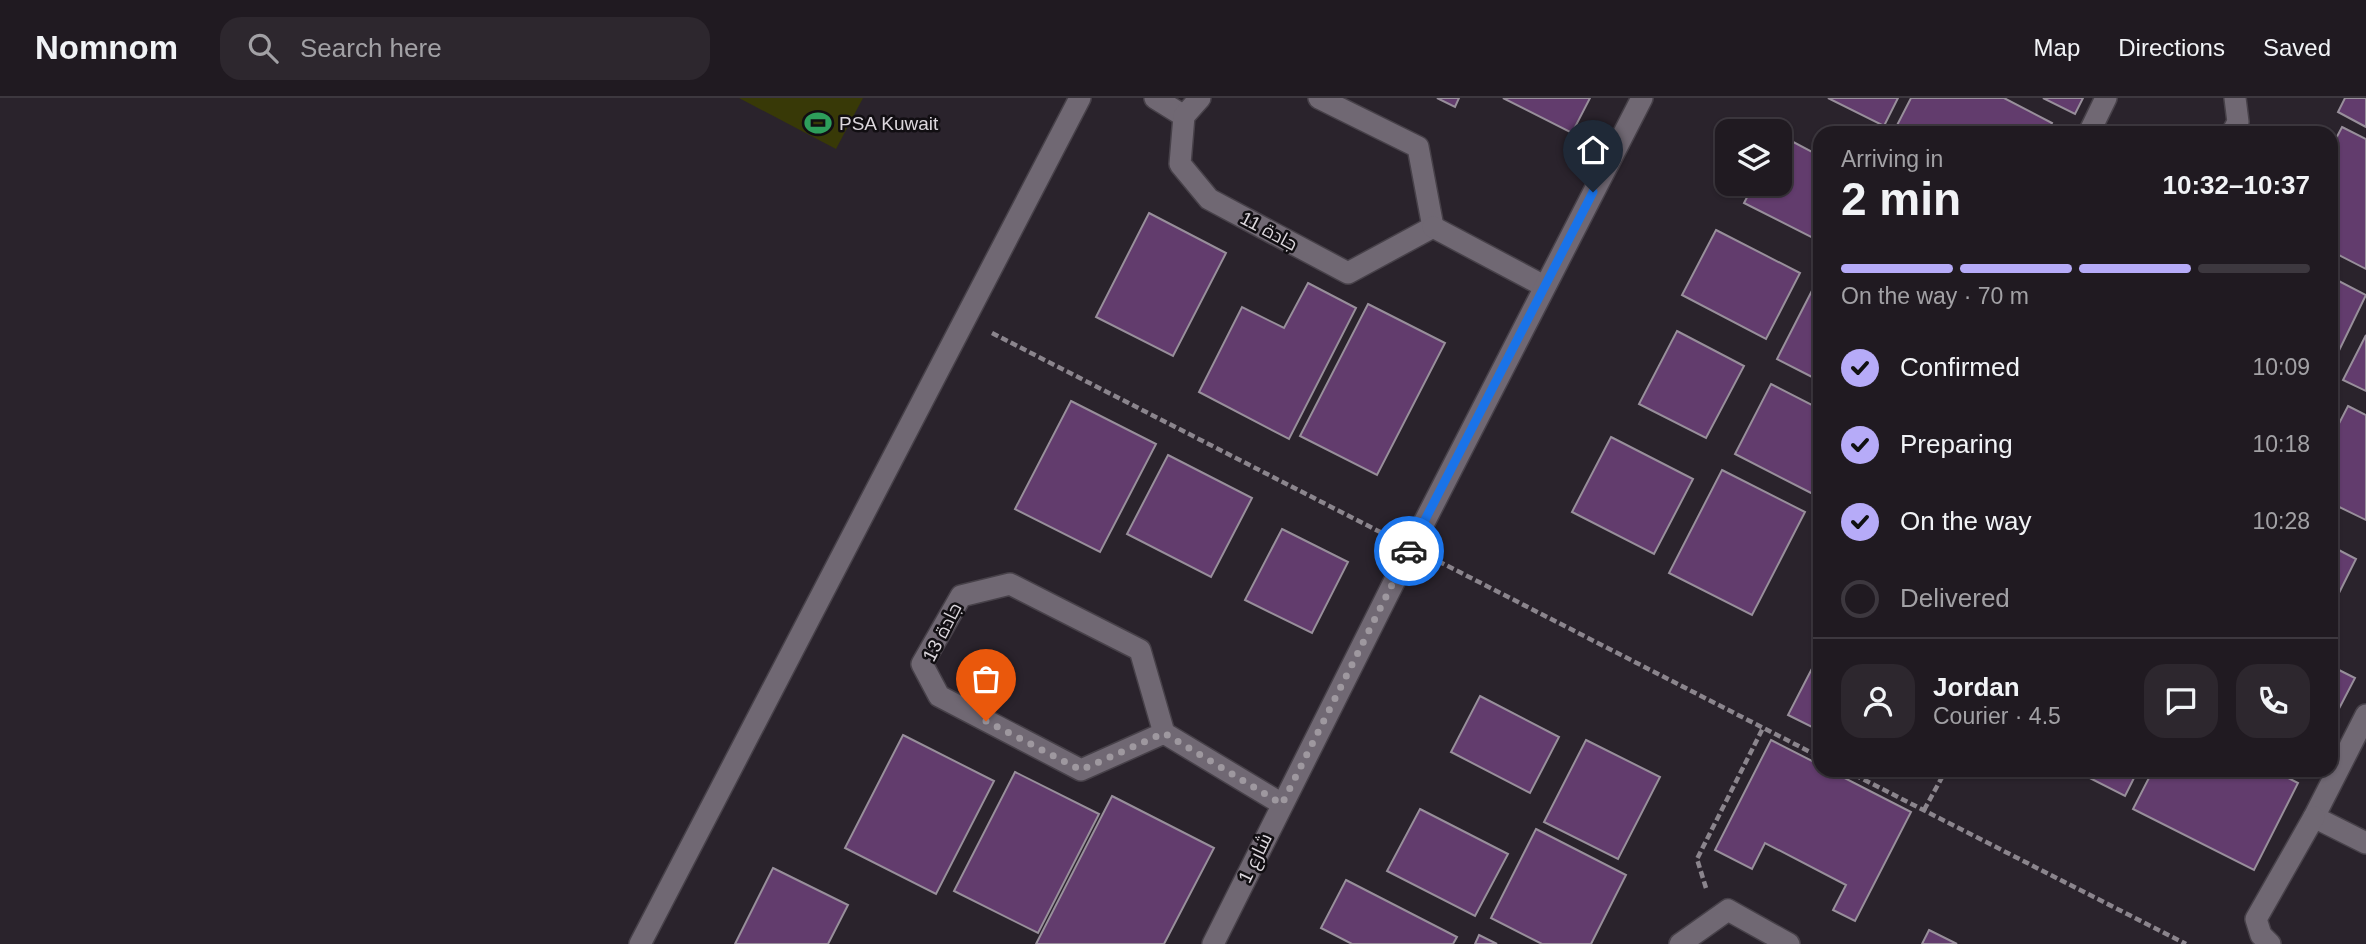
<!DOCTYPE html>
<meta charset="utf-8">
<style>
body{margin:0;font-family:Helvetica,Cairo,sans-serif;background:#2d272e;color:#f1f3f6;height:100vh;display:flex;flex-direction:column;font-size:26px;white-space:nowrap}
*{box-sizing:border-box;margin:0}
p{font-size:23px;color:#a2a1a5}
.icon{flex:none;width:38px;height:38px;fill:none;stroke:currentColor;stroke-width:2;stroke-linecap:round;stroke-linejoin:round}
.map{position:relative;flex:1;overflow:hidden}
.sheet{position:absolute;left:1813px;top:28px;width:525px;height:651px;display:flex;flex-direction:column;background:#201a21;border-radius:21px;box-shadow:0 2px 5px #0004,0 0 0 2px #3d383f}
.sheet>*{flex:none}
.fabs{position:absolute;left:1715px;top:21px;display:grid;gap:14px}
.fabs a{display:grid;place-items:center;width:77px;height:77px;border-radius:14px;background:#201a21;box-shadow:0 2px 5px #0004,0 0 0 2px #3d383f;font-size:35px}
.pin{position:absolute;display:grid;place-items:center;width:60px;height:60px;color:#fff;margin:-72px -30px;border-radius:50% 50% 50% 0;rotate:-45deg;box-shadow:0 0 7px #0007}
.pin .icon{rotate:45deg}
.courier{position:absolute;display:grid;place-items:center;width:70px;height:70px;margin:-35px;border:5px solid #1a73e8;border-radius:50%;background:#fff;color:#222;box-shadow:0 2px 9px #0007}
.head em{font-style:normal;font-weight:600}
.head div{display:flex;flex-direction:column-reverse}
.head{display:flex;align-items:center;justify-content:space-between;height:119px;padding:0 28px}
h1{font-size:46px;font-weight:600;line-height:52px}
.bar{display:grid;grid-template-columns:repeat(4,1fr);gap:10px 7px;align-content:center;height:84px;padding:0 28px}
.bar i{height:9px;border-radius:5px;background:#3d383f}
.bar .active{background:#b6abf8}
.bar p{grid-column:span 4}
.line{display:flex;align-items:center;gap:18px;padding:0 28px;border-top:2px solid #3d383f}
.line div{flex:1}
.round{display:grid;place-items:center;flex:none;width:74px;height:74px;border-radius:21px;background:#2d272e}
ol{padding:0 28px;list-style:none}
li{display:flex;align-items:center;gap:21px;height:77px}
li p{margin-inline-start:auto}
li .icon{padding:7px;border-radius:50%;background:#b6abf8;color:#111;stroke-width:4}
li:last-child{color:#a2a1a5}
li i{width:38px;height:38px;border:4px solid #3d383f;border-radius:50%}
header{display:flex;align-items:center;gap:42px;box-sizing:border-box;height:98px;padding:0 35px;background:#201a21;border-bottom:2px solid #3d383f}
header strong{font-size:33px}
nav{display:flex;gap:38px;margin-inline-start:auto;font-size:24px}
.search{width:490px;height:63px;background:#2d272e;display:flex;align-items:center;gap:18px;box-sizing:border-box;padding:0 24px;border-radius:21px;color:#a2a1a5;font-size:26px}
.map>svg:first-child{display:block}
.green{fill:#383907}
.building{fill:#623c6d;stroke:#988f9b;stroke-width:2}
.lines{fill:none;stroke-linecap:round;stroke-linejoin:round}
.minor-casing{stroke:#474149;stroke-width:24}
.path{stroke:#8b858d;stroke-width:4.5;stroke-dasharray:7 3.5;stroke-linecap:butt}
.minor{stroke:#706873;stroke-width:21}
.done{stroke:#9e989f;stroke-width:7;stroke-dasharray:0 12.6}
.route{stroke:#1a73e8;stroke-width:9}
.labels{text-anchor:middle;dominant-baseline:central;stroke-width:5;stroke-linejoin:round;paint-order:stroke}
.poi-label{font-size:19px;fill:#dcd7dd;stroke:#110e12;text-anchor:start}
.street-label{font-size:19px;fill:#dcd7dd;stroke:#110e12}
</style>
<header>
<strong>Nomnom</strong>
<div class="search"><svg class="icon" aria-label="search" viewBox="0 0 24 24"><circle cx="10" cy="10" r="6"/><path d="M15 15l6 6"/></svg>Search here</div>
<nav><a>Map</a><a>Directions</a><a>Saved</a></nav>
</header>
<div class="map">
<svg width="2366" height="846" viewBox="0 0 2366 846">
<rect width="100%" height="100%" fill="#2a232c"/>
<path class="green" d="M739,0H863L836,51Z"/>
<g class="building">
<path d="M1437,0H1459L1455,9Z"/>
<path d="M1503,0H1590L1572,35Z"/>
<path d="M1828,0H1898L1884,28Z"/>
<path d="M1911,0H2004L2052,25L2047,35H1893Z"/>
<path d="M2043,0H2083L2075,16Z"/>
<path d="M2345,0H2366V29L2338,14Z"/>
<path d="M2342,29L2366,41V171L2331,153V50Z"/>
<path d="M1780,37L1820,58L1819,143L1744,105L1754,86H1780Z"/>
<path d="M1149,115L1226,155L1173,258L1096,219Z"/>
<path d="M1716,132L1800,175L1766,241L1682,197Z"/>
<path d="M1820,177V283L1777,261Z"/>
<path d="M2331,179L2366,197L2331,269Z"/>
<path d="M1308,185L1356,210L1289,341L1199,294L1242,209L1284,230Z"/>
<path d="M1368,206L1445,245L1377,377L1300,338Z"/>
<path d="M1677,233L1744,268L1706,340L1639,306Z"/>
<path d="M2366,237V293L2343,282Z"/>
<path d="M1771,286L1820,311L1819,399L1735,356Z"/>
<path d="M1071,303L1156,346L1100,454L1015,411Z"/>
<path d="M2348,308L2366,317V422L2331,405V341Z"/>
<path d="M1611,339L1693,381L1654,456L1572,414Z"/>
<path d="M1168,357L1252,400L1211,479L1127,436Z"/>
<path d="M1722,372L1805,414L1752,517L1669,475Z"/>
<path d="M1282,431L1348,464L1312,535L1245,502Z"/>
<path d="M2331,448L2356,461L2331,511Z"/>
<path d="M1820,555V633L1788,617Z"/>
<path d="M2331,568L2355,580L2331,626Z"/>
<path d="M1480,598L1559,639L1530,695L1451,654Z"/>
<path d="M903,637L994,683L936,796L845,750Z"/>
<path d="M1586,642L1660,679L1618,761L1544,724Z"/>
<path d="M1771,642L1820,667V672H1829L1911,714L1855,823L1833,812L1846,787L1765,745L1752,771L1715,752Z"/>
<path d="M2074,672H2138L2125,698Z"/>
<path d="M2153,672H2273L2298,685L2254,772L2133,711Z"/>
<path d="M1015,674L1099,716L1038,835L954,793Z"/>
<path d="M1112,698L1214,750L1164,846H1036Z"/>
<path d="M1420,711L1508,756L1475,818L1387,773Z"/>
<path d="M1536,731L1626,777L1591,846H1542L1491,820Z"/>
<path d="M773,770L848,807L828,846H735Z"/>
<path d="M1346,782L1457,839L1453,846H1352L1321,830Z"/>
<path d="M1929,832L1957,846H1922Z"/>
<path d="M1479,837L1497,846H1475Z"/>
</g>
<g class="lines">
<g class="minor-casing">
<g id="minor">
<path d="M1155,0L1184,18"/>
<path d="M1200,0L1184,18L1180,66L1209,101L1348,175L1433,129"/>
<path d="M1319,0L1418,49L1433,129"/>
<path d="M2089,35L2106,0"/>
<path d="M2232,35L2238,24L2235,0"/>
<path d="M1433,129L1544,188"/>
<path d="M2366,617L2314,719L2366,745"/>
<path d="M1164,635L1081,672L939,598L922,566L961,498L1010,486L1140,552L1164,635L1282,706"/>
<path d="M640,846L1080,0"/>
<path d="M1213,846L1411,450L1642,0"/>
<path d="M1680,846L1728,812L1789,846"/>
<path d="M2270,846L2261,837L2256,821L2314,719"/>
</g>
</g>
<g class="path">
<path d="M992,235L1386,437"/>
<path d="M1438,463L1820,659"/>
<path d="M1845,672L2186,846"/>
<path d="M1924,712L1946,672"/>
<path d="M1706,790L1697,761L1763,630"/>
</g>
<use href="#minor" class="minor"/>
</g>
<g class="lines">
<path class="done" d="M986,623L1081,672L1164,635L1282,706L1409,453"/>
<path class="route" d="M1409,453L1593,94"/>
</g>
<defs>
<g id="stadium-bare" transform="scale(2.1)"><path d="M0-5a6.5 5 0 1 0 0 10a6.5 5 0 1 0 0-10ZM-3.5-1.8h7v3.6h-7Z" fill="#2e9e5b" stroke="#110e12" stroke-width="2.5" paint-order="stroke"/></g>
</defs>
<g fill-rule="evenodd">
<use href="#stadium-bare" x="818" y="25"/>
</g>
<g class="labels">
<g class="poi-label">
<text x="839" y="25">PSA Kuwait</text>
</g>
<g class="street-label">
<text transform="translate(1269 133) rotate(28)">جادة 11</text>
<text transform="translate(942 534) rotate(-63)">جادة 13</text>
<text transform="translate(1255 760) rotate(-64)">شارع 1</text>
</g>
</g>
</svg>
<div class="fabs">
<a><svg class="icon" aria-label="layers" viewBox="0 0 24 24"><path d="M12 4l9 5-9 5-9-5zM3 14l9 5 9-5"/></svg></a>
</div>
<div class="pin" style="left:986px;top:623px;background:#ea580c"><svg class="icon" aria-label="bag" viewBox="0 0 24 24"><path d="M5 8h14l-1 12H6zM9 8a3 3 0 0 1 6 0"/></svg></div>
<div class="pin" style="left:1593px;top:94px;background:#1f2937"><svg class="icon" aria-label="home" viewBox="0 0 24 24"><path d="M3 11l9-7 9 7M6 9v11h12V9"/></svg></div>
<div class="courier" style="left:1409px;top:453px"><svg class="icon" aria-label="car" viewBox="0 0 24 24"><path d="M5 17H2v-5l4-1 3-4h7l3 4 3 1v5h-3M9 17h6M6 11h13"/><circle cx="7" cy="17" r="2"/><circle cx="17" cy="17" r="2"/></svg></div>
<section class="sheet">
<div class="head"><div><h1>2 min</h1><p>Arriving in</p></div><em>10:32–10:37</em></div>
<div class="bar"><i class="active"></i><i class="active"></i><i class="active"></i><i></i><p>On the way · 70 m</p></div>
<ol>
<li><svg class="icon" aria-label="check" viewBox="0 0 24 24"><path d="M5 12l5 5 9-10"/></svg>Confirmed<p>10:09</p></li>
<li><svg class="icon" aria-label="check" viewBox="0 0 24 24"><path d="M5 12l5 5 9-10"/></svg>Preparing<p>10:18</p></li>
<li><svg class="icon" aria-label="check" viewBox="0 0 24 24"><path d="M5 12l5 5 9-10"/></svg>On the way<p>10:28</p></li>
<li><i></i>Delivered</li>
</ol>
<div class="line" style="height:126px"><a class="round"><svg class="icon" aria-label="person" viewBox="0 0 24 24"><circle cx="12" cy="8" r="4"/><path d="M4 21q1-7 8-7t8 7"/></svg></a><div><b>Jordan</b><p>Courier · 4.5</p></div><a class="round"><svg class="icon" aria-label="chat" viewBox="0 0 24 24"><path d="M4 5h16v11H9l-5 4z"/></svg></a><a class="round"><svg class="icon" aria-label="phone" viewBox="0 0 24 24"><path d="M5 4h4l2 5-3 2q2 4 5 5l2-3 5 2v4C11 20 4 13 5 4z"/></svg></a></div>
</section>
</div>
